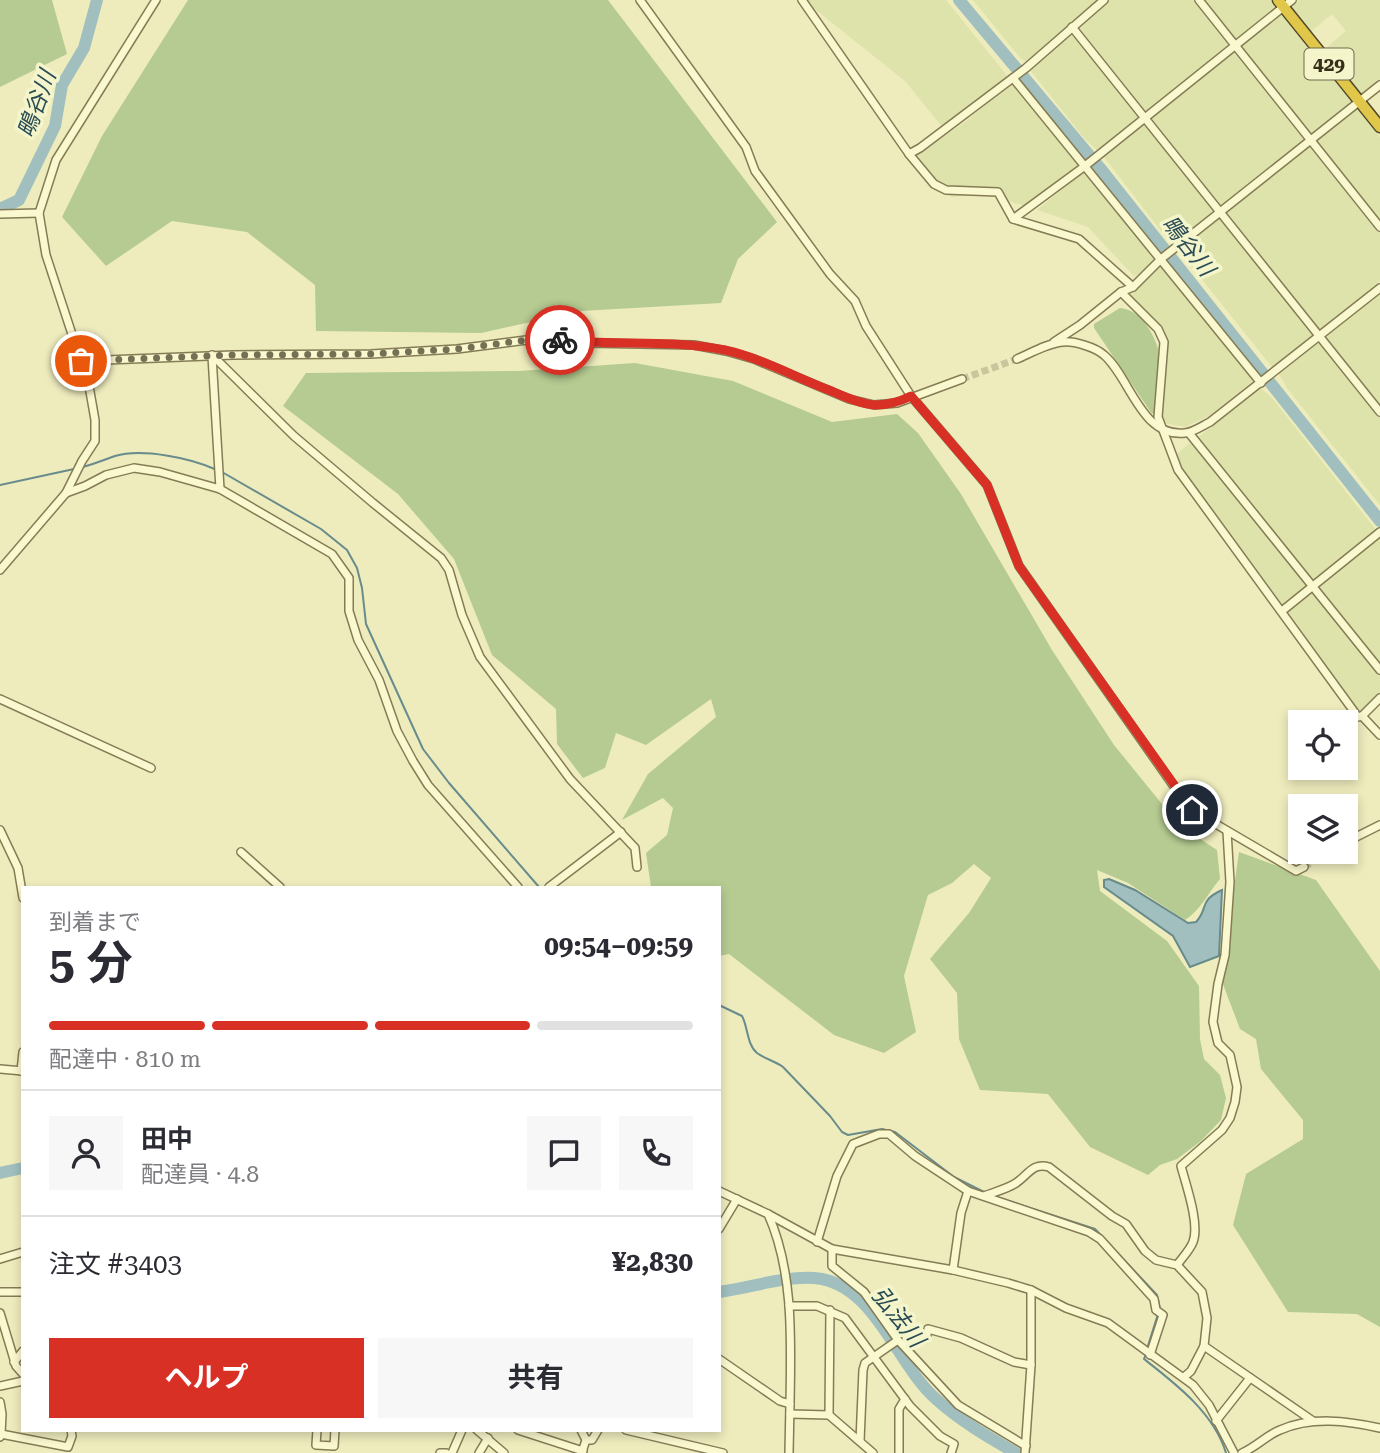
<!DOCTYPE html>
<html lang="ja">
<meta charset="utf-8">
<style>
body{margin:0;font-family:"Roboto Serif","Noto Sans JP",serif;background:#f7f7f7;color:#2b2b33;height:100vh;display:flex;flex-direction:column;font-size:26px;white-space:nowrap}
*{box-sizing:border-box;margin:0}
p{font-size:23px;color:#7c7c81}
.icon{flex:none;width:38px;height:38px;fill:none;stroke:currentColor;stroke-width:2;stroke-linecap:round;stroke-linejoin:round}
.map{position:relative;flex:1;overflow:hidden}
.sheet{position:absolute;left:21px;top:886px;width:700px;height:546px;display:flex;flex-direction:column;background:#fff;border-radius:0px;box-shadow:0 4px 10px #0003}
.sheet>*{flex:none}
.tools{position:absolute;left:1288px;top:710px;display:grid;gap:14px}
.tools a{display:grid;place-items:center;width:70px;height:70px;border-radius:0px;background:#fff;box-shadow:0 4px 10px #0003;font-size:35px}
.pin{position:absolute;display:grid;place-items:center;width:60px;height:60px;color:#fff;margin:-30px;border:4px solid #fff;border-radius:50%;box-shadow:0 2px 7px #0007}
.courier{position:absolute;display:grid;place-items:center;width:70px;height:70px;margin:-35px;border:5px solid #d93025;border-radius:50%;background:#fff;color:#222;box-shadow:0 2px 9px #0007}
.summary em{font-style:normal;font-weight:700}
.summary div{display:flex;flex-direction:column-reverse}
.summary{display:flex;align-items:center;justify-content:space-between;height:119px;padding:0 28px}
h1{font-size:46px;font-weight:700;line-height:52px}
.bar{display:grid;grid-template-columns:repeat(4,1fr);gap:10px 7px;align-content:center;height:84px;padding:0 28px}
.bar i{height:9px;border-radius:5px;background:#e1e1e2}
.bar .active{background:#d93025}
.bar p{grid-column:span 4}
.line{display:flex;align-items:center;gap:18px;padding:0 28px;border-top:2px solid #e1e1e2}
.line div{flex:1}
.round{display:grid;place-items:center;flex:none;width:74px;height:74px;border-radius:0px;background:#f7f7f7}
.cta{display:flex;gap:14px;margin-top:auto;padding:14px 28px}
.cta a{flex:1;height:80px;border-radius:0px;background:#d93025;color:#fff;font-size:28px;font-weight:700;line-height:80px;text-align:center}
.cta a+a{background:#f7f7f7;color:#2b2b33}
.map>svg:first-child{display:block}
.farmland{fill:#dde3aa}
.green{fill:#b5cb91}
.water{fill:#a0bfbe;stroke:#688b8c;stroke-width:2}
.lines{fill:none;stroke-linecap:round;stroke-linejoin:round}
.stream{stroke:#688b8c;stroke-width:2}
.river{stroke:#a0bfbe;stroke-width:12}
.minor-tunnel{stroke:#c9c69d;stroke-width:7;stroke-dasharray:7 3.5;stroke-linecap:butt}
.minor-casing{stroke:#857c56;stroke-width:10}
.highway-casing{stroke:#53482b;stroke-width:13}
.minor{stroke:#f9f8cf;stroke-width:7}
.highway{stroke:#e0c74a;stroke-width:10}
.done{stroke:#757054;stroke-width:7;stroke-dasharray:0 12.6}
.route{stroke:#d93025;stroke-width:9}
.labels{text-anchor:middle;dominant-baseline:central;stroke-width:7;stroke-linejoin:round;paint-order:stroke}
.shield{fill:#f5f5cc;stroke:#6e6a50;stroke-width:2}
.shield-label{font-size:19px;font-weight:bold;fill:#342e1b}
.water-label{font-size:23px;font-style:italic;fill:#2a4c55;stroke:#f5f5cc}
</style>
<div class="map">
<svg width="1380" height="1453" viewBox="0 0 1380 1453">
<rect width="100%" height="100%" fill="#eeecbd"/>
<g class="farmland">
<path d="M806,0H946L1009,78L944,129L905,81L811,6Z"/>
<path d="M973,0H1101L1027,62L1021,59Z"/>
<path d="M1108,0H1195L1231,45L1145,113L1076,26Z"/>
<path d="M1203,0H1270L1276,7L1237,40Z"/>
<path d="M1299,0H1380V81L1363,94L1359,93L1324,50L1346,31L1332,14L1310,32L1290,8Z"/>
<path d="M1281,14L1352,102L1312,135L1241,49V46Z"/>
<path d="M1071,31L1140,117L1098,151L1084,138L1031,71V68Z"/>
<path d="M1236,50L1306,139L1223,206H1219L1150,118Z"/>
<path d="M1013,82L1081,164L1028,207L996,197L976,195L951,197L913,153L942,138L965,122Z"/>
<path d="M1357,109L1380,137V222L1316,143V141Z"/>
<path d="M1144,123L1215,211L1175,244L1168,240L1104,157Z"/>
<path d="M1310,146H1312L1380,230V281L1321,328H1317L1227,217V212Z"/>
<path d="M1083,172L1151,250L1155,258L1138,275L1134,276L1088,227L1037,210Z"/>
<path d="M1220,218L1223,219L1312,332V335L1272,367L1180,252L1181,249Z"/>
<path d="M1159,266H1164L1254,380L1209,416L1185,427L1163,423L1160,414V398L1166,365L1161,345L1155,329L1127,298Z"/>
<path d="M1380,294V408L1326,339V336Z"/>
<path d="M1317,343H1322L1380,416V505L1287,388L1279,374Z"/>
<path d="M1261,388L1273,399L1376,530V533L1313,582L1197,438Z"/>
<path d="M1192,441L1309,586L1282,607L1180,468L1177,454Z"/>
<path d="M1380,537V666L1318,587Z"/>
<path d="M1313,590L1380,674V695L1361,714L1285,612Z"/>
</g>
<g class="green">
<path d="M0,0H52L67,54L0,87Z"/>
<path d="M188,0H608L777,222L738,259L721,303L581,311L481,333L316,331L315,285L247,232L172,221L106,266L62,217L102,136Z"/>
<path d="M1120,308C1145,310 1161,345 1161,368C1162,383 1156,398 1155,413L1152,414L1094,328V324Z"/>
<path d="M635,363L733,381L832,422L897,414L918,433L961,494L1052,650L1114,745L1179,825L1217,850L1220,879C1208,893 1201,910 1185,920L1128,883L1097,870L1100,891L1167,941L1199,986L1200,1039L1204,1059L1220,1075L1226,1098L1221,1120L1201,1141L1177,1159L1160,1165L1148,1175L1090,1147L1048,1094L980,1090L959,1039L957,993L930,959L969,913L991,878L974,864L952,883L928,895L904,976L916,1032L884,1053L834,1035L729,954L719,956V887H651L646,853L667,835L673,808L663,798L622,820L648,774L716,717L711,699L646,745L616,733L605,768L583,778L557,744L556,709L492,655L454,559L398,494L283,406L306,373L519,371Z"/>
<path d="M1239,852L1316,880L1380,971V1327L1357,1314L1288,1312L1233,1225L1246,1174L1303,1139V1120L1261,1069L1256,1039L1240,1029L1221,979Z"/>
</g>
<path class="water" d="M1109,879L1135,890L1188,923L1196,922C1209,908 1198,901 1222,890L1219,956L1190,967L1173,936L1104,887V880Z"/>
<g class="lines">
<g class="stream">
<path d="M83,467C94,464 104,460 115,456C142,448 191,458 217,470"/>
<path d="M222,472L321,529L347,550L357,568L362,588L366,624L423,749L449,783L539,887"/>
<path d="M0,485L74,469"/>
<path d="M719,1005L742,1016C748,1027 747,1045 757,1053C765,1059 775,1061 783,1067L830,1116L842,1132L848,1135L882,1129L895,1132L954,1177L986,1193"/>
<path d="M994,1196L1095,1229L1157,1295L1160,1309"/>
<path d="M1147,1349L1158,1314"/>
<path d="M1146,1354L1144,1359C1176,1384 1214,1413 1226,1453"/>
</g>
<g class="river">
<path d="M959,0L1100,168L1380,521"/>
<path d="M0,209L19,200L55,126L62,85L84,48L97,0"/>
<path d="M0,1173L23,1168"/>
<path d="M719,1292C750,1288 783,1276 814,1278C874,1282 896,1364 936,1399C959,1420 988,1437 1016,1453"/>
</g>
<g class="minor-tunnel">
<path d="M962,379L1017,359"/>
<path d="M1304,867L1329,852"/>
</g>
<g class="minor-casing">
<g id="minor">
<path d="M640,0L746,147L755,171L830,274L855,301L866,326L911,396L987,485L1019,566L1185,802L1192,810L1296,871L1304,867"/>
<path d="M802,0L909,154L934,184L946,190L998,192L1013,219L1079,239L1133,287"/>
<path d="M1199,0L1380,227"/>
<path d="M1072,27L1380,412"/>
<path d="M1013,78L1261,383"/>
<path d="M909,154L920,148L1026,68L1104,0"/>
<path d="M0,214L39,213"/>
<path d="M1013,219L1085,166L1292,0"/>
<path d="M1121,292L1158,329L1164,342L1158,417L1178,470L1358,717L1362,716L1380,735"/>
<path d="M1054,342L1080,325L1121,292L1133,287L1161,259L1380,85"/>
<path d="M212,355L294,436L373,503L441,558L449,570L462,615L480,657L570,779L635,848L637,867"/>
<path d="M212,356L220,489"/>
<path d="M1017,359C1031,353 1048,343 1063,342C1074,341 1095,347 1104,355C1130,377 1141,438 1185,433C1194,432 1202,426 1210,422L1380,288"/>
<path d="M81,361L233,355L371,354L457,349L542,338L587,343L694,345L726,351L754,359L849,399L874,405L897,403L962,379"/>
<path d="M1189,433L1380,670"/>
<path d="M66,493L85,486L106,475L134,468L160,472L220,489L332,554L349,578V611L358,640L379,680L397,731L413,761L428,785L518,887"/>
<path d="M0,570L66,493L82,461L95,441V420L89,386L46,255L39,213L56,160L156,0"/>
<path d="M1282,611L1380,532"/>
<path d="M0,699L151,768"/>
<path d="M1362,716L1380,698"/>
<path d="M0,830L18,868L23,898"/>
<path d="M1346,842L1380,825"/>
<path d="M241,852L280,887"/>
<path d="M549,887L621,832"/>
<path d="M0,1069L23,1071"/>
<path d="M21,1071L23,1052"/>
<path d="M719,1191L768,1214C794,1272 791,1341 790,1404"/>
<path d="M984,1196C994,1192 1007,1189 1016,1183C1028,1175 1033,1162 1049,1167L1112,1216L1126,1224L1145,1251L1156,1260L1177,1265L1202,1292L1207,1318L1204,1346L1191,1371L1184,1377"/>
<path d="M768,1214L832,1249L953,1270L1008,1283L1031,1290L1066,1308L1108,1323L1193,1385L1209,1405L1234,1453"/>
<path d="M719,1229L737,1199"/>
<path d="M817,1242L837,1176L853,1144L879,1134H889L915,1156L968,1191L1089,1232L1100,1239L1154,1299L1156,1310L1163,1315L1150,1355"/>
<path d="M832,1249V1266L864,1292L898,1340L958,1405L1026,1446"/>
<path d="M0,1259L23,1252"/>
<path d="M1177,1265C1182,1258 1190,1250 1193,1242C1200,1224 1186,1185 1181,1166L1222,1130L1230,1118L1235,1102L1237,1087L1230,1055L1218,1043L1213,1022L1218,984L1225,955L1230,882L1227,831"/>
<path d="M953,1270L961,1213L968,1191"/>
<path d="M0,1292H23"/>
<path d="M789,1306H817L845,1318L910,1406L940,1436L954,1444L951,1453"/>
<path d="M0,1313L16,1366L23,1374"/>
<path d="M905,1346L926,1339L928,1329L961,1338L1014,1362L1031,1365"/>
<path d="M1204,1346L1313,1421"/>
<path d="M719,1359L780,1401L790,1404L789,1453"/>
<path d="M14,1362L23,1351"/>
<path d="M0,1386L23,1381"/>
<path d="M0,1402L2,1414L1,1434"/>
<path d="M790,1414L829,1415L873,1453"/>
<path d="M829,1415L830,1310"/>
<path d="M1216,1421L1250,1378"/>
<path d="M317,1430L316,1445L334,1446L335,1430"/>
<path d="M477,1430L504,1453"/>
<path d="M518,1430L583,1451"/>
<path d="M581,1430L586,1440L582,1452"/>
<path d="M626,1430L723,1453"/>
<path d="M0,1437L1,1434L68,1447L72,1436L71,1430"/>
<path d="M586,1440H592L598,1430"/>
<path d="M860,1441L863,1370L865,1363L898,1340"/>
<path d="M440,1453H446"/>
<path d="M452,1453L462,1430"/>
<path d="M479,1453L488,1438"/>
<path d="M899,1453V1409L905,1399"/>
<path d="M1025,1453L1031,1365V1290"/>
<path d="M1242,1453C1256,1447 1267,1435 1280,1430C1312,1416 1348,1421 1380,1428"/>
</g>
</g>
<g class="highway-casing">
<path id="highway" d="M1278,0L1380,127"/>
</g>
<use href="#minor" class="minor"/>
<use href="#highway" class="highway"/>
</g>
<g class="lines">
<path class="done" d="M81,361L233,355L371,354L457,349L542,338L560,340"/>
<path class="route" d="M560,340C614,346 671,339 725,350C761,358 795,377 829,390C843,396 860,404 875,405C888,405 899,402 911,396L987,485L1019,566L1192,810"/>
</g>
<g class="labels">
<rect class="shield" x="1304.5" y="48.5" width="49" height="31" rx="5"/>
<g class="shield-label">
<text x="1329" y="64">429</text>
</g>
<g class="water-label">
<text transform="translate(37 104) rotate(-70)">鴫谷川</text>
<text transform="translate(1188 246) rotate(52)">鴫谷川</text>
<text transform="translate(898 1317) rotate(52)">弘法川</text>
</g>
</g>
</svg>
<div class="tools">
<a><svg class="icon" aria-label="locate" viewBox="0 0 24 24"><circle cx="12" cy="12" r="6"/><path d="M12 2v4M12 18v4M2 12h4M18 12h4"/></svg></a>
<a><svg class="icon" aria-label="layers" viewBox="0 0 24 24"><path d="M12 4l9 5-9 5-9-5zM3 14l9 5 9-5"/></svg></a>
</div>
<div class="pin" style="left:81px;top:361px;background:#ea580c"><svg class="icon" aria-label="bag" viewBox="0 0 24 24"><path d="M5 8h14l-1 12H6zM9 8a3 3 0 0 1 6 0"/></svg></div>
<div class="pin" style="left:1192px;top:810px;background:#1f2937"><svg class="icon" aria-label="home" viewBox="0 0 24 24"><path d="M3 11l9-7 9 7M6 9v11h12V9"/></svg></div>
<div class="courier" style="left:560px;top:340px"><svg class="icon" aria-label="bike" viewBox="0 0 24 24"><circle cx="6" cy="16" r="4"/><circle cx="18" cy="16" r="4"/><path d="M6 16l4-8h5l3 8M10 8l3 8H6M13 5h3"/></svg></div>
<section class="sheet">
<div class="summary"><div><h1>5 分</h1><p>到着まで</p></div><em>09:54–09:59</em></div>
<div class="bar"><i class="active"></i><i class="active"></i><i class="active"></i><i></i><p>配達中 · 810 m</p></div>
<div class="line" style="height:126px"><a class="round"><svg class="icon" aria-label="person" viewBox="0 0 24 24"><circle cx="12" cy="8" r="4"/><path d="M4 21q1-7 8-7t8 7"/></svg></a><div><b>田中</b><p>配達員 · 4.8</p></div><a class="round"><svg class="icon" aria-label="chat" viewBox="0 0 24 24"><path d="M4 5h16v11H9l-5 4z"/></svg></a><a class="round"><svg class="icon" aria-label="phone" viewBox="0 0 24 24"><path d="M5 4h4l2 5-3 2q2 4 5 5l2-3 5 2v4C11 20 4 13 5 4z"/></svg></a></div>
<div class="line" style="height:91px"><div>注文 #3403</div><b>¥2,830</b></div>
<div class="cta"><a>ヘルプ</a><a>共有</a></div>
</section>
</div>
